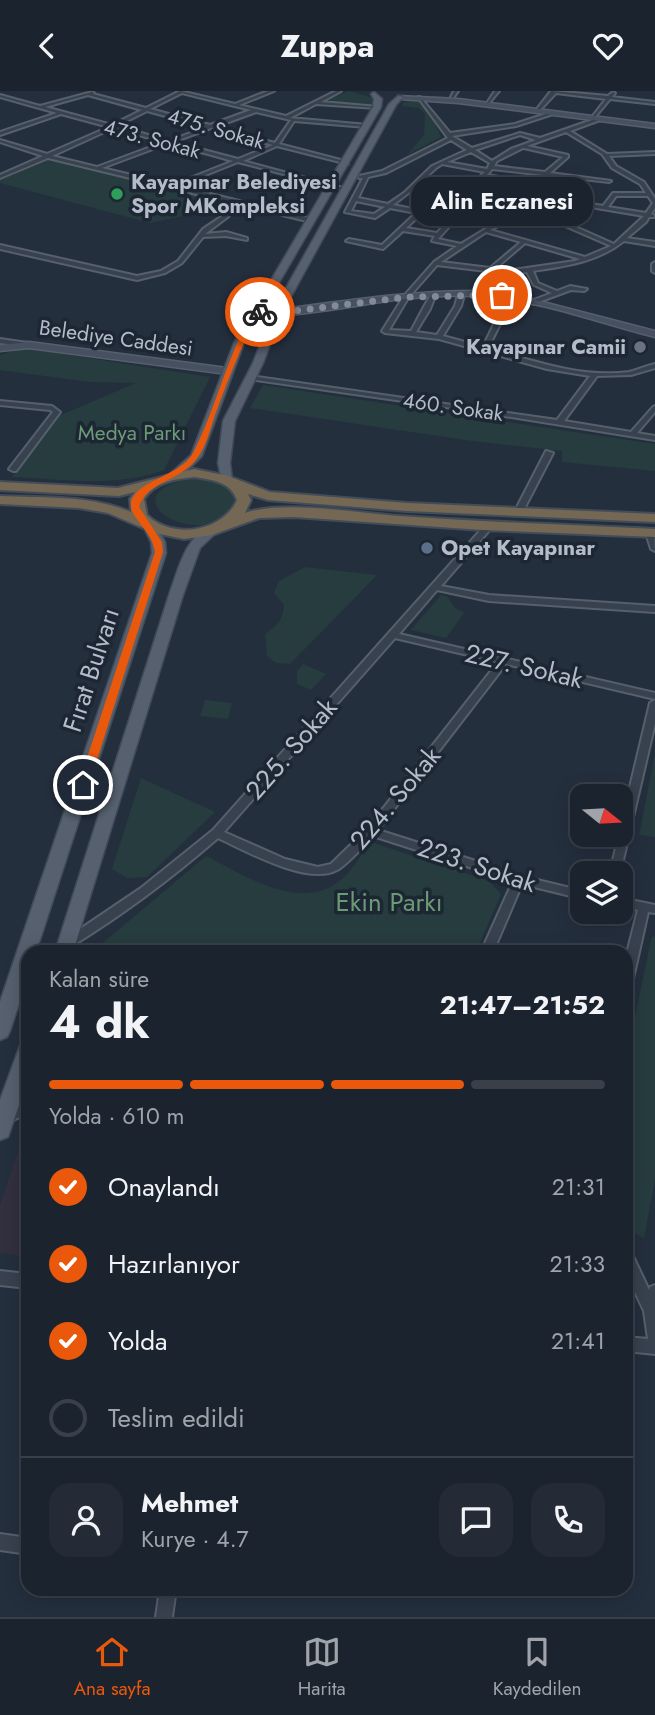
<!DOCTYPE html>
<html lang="tr">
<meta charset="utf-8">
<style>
body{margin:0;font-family:Jost,sans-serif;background:#242b36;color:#f1f3f6;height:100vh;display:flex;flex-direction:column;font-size:26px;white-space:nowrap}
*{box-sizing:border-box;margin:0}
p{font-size:23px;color:#a0a4aa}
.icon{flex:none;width:38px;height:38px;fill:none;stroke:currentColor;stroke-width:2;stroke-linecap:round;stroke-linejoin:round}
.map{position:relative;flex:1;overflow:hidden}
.sheet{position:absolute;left:21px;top:854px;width:612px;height:651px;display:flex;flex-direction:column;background:#1b232e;border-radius:21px;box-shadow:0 4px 18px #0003,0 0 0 2px #39404a}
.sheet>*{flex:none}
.needle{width:46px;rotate:108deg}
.buttons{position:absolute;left:570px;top:693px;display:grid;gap:14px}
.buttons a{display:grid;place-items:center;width:63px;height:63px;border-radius:14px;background:#1b232e;box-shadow:0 4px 18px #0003,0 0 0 2px #39404a;font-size:35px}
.pin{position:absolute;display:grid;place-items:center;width:60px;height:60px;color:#fff;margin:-30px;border:4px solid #fff;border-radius:50%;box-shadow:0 2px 7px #0007}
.courier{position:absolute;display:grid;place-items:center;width:70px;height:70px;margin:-35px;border:5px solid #ea580c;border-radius:50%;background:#fff;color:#222;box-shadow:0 2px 9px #0007}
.bubble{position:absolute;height:49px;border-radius:21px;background:#1b232e;box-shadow:0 4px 18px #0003,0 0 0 2px #39404a;font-size:23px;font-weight:700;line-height:49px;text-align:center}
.headline em{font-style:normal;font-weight:700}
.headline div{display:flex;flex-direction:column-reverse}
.headline{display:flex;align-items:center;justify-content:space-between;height:119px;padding:0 28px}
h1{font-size:46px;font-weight:700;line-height:52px}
.bar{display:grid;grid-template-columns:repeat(4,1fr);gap:10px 7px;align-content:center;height:84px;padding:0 28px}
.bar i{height:9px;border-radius:5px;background:#39404a}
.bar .on{background:#ea580c}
.bar p{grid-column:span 4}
.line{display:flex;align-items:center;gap:18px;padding:0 28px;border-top:2px solid #39404a}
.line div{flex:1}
.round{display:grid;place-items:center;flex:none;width:74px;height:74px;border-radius:21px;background:#242b36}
ol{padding:0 28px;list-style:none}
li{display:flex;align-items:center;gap:21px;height:77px}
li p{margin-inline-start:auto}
li .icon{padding:7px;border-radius:50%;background:#ea580c;color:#fff;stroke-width:4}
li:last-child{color:#a0a4aa}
li i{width:38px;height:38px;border:4px solid #39404a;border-radius:50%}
header{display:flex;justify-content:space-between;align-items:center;height:91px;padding:0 28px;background:#1b232e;font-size:32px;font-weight:700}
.menu{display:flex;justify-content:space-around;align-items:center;height:98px;border-top:2px solid #39404a;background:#1b232e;font-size:19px;color:#a0a4aa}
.menu a{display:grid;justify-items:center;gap:4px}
.menu .on{color:#ea580c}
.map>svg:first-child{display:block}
.medical{fill:#32303f}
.green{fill:#263c3f}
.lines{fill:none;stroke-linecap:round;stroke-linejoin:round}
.street-casing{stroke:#565f6c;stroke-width:4}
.secondary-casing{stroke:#565f6c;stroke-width:3}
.primary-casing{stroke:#414a57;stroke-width:3}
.highway-casing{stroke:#434c59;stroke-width:4}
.street{fill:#38414e;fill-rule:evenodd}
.secondary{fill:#465061;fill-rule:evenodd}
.primary{fill:#56606e;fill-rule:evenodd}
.highway{fill:#746855;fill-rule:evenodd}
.route{fill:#ea580c}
.done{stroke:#828b98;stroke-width:7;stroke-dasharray:0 12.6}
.leisure-dot{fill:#2e9e5b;stroke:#1d2633;stroke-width:2.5}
.worship-dot{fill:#6b7280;stroke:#1d2633;stroke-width:2.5}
.service-dot{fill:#5c6f8a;stroke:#1d2633;stroke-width:2.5}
.labels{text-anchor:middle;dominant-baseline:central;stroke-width:7;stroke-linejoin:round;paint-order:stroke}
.far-street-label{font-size:21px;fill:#b4bcc9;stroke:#1d2633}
.far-poi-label{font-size:21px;font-weight:bold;fill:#b4bcc9;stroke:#1d2633;text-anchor:start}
.far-park-label{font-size:21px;fill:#6b9a76;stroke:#1d2633}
.street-label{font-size:26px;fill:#b4bcc9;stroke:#1d2633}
.park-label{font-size:26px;fill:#6b9a76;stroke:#1d2633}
</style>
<header><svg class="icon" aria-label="back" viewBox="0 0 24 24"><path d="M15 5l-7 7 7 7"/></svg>Zuppa<svg class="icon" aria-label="heart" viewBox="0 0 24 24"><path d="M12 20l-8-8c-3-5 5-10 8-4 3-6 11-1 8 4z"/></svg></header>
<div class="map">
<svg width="655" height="1526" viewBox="0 0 655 1526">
<rect width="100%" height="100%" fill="#242f3e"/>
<path class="medical" d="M28,1030V1166L0,1162V1114Z"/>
<g class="green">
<path d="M349,0L373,7V14L322,11Z"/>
<path d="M418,8L431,23L441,46L407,64L424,44L425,23L419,17L402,15L404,11Z"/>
<path d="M48,69H56L235,114L150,132L0,92V89Z"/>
<path d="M30,258L210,286L164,379C117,397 62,388 12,386L56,326L136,292L90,291L0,279V264L16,259Z"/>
<path d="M263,294L655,353V380L562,371V360L472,350L250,317Z"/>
<path d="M195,387H208L231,395L238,409C235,413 233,419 229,423C191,458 105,401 195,387Z"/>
<path d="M305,476L377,484L290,573L276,572L267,565L265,543C278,534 283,529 284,514L274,502L279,490Z"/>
<path d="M441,504L448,506L454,516L464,522L446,547L411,539Z"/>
<path d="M303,573L326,583L311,599L297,593V580Z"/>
<path d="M205,609L232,612L228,628L200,625Z"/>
<path d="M655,663V746L639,744Z"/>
<path d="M141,687L215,721L147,786L127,787L112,778Z"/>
<path d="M371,751L489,790L501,803L476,861H98L99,855L206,765C242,783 297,820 337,792C350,783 361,763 371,751Z"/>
<path d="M652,845L655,846V1088L644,1147L627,1138V963Z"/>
</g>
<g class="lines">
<g class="street-casing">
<g id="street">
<path d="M180,0L235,13L268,0H274L239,14L286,25L336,0H341L321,11L379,16L377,17L316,13L290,27L368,34L366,36L294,30L279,53L348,71V73L277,55L243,70L347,98V100L238,71L178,95L313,128L311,131L48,67L0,87V84L43,65L0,51V49L47,63L109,36L61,23L0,44V41L57,22L0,6V4L40,15L92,1L94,2L93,3L146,17ZM182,2L251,19L210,34L150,18ZM88,4L142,19L112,34L45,16ZM147,20L206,36L169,50L117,35ZM256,21L291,29L275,52L215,36ZM113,37L164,51L97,76L52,65ZM211,37L273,54L238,68L173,51ZM169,52L233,70L173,94L102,77Z"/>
<path d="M454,0H458L453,7L451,6Z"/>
<path d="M495,0H499L489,12H487Z"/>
<path d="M551,0L608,5L613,1L615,2L612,6L655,11V13L610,8L595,26L593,25L606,8L556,2L541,18H537Z"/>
<path d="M418,6H420L450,42L515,33L552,21L556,22L516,35L452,45L472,57L520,42L540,47L598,27L600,29L570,40L607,63L655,61V63L609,65L616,75L644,91L655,108V117L651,123L654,124V126H649L646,131L627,147L655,151V155L624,150C598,171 565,175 533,180L538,192L557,200L570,195L587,198L584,200L571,199L533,213L531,212V210L552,202L534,194L527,181L513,183L492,180L489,182L486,180L437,174L408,207L389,239L411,240C417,230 426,210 432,203L435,205L430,218L416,241L437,244L455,215L458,204L461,202L464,204L461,215L443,245L483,256L495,231L518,207H522V209L500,233L488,257C533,270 581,287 629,281C637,279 646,275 655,273V277L631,284L597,285L564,330L631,341L653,316L655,315V321L637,342L655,345V349L473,320L248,288L247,287L250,285L557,329L590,285L547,278L439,248L385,242L382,240L404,205L434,171L457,155L432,150L435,145L403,140L383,158L346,150L349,148L382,154L416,122L390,117L375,127L345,121L363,87H359V85L382,80L448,47ZM566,41L602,63L612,77L640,93L646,102H613L603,115L551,106L565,86L609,91L611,90L550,82L568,66V64L527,55ZM520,44L536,49L511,58L492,70L475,59ZM451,49L467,59L432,75L404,102L388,113L358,107L368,86L386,82ZM523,57H524L563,66L545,81L494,75L497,70ZM471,61L490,72L487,78L447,71ZM442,73L485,81L464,100L422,90L436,77ZM492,78L561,86L554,95L487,84ZM485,87L552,98L544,108L481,90ZM420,93L521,120L497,131L461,124L453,126L393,114ZM478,93L540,110L525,118L469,101ZM616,105H648L653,112L646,122L608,116ZM549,109L644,125L614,153L553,126L530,119ZM356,110L385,116L374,123L351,120ZM526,121L549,128L611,155L585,166L490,139ZM421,123L449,129L437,142L406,137ZM461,128L492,134L461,153L438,148L455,129ZM486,141L521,151L490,177L441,171ZM525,152L580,168L575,170L513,179L496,177Z"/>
<path d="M224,124L229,125L205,143L226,141L247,147V149L226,145L203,146L182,172L165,182L137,189L0,158V154L137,185L161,180L178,170L203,138Z"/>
<path d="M655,171V182L652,180V173Z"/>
<path d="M0,248L28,252L31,254L28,256L0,252Z"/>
<path d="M0,310L52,315L60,321L16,380H13L9,378L53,321L50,319L0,314Z"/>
<path d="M546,360L553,362L523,420L516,422L515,420Z"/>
<path d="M486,433H492L493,435L441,495L489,504L655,515V521L489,510L437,499L399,543L655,602V608L506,573L378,739L529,787L583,800V808L522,793L493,861H481L513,790L373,745C364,754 347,774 337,779C308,795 246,760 218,747C172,787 124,823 72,855L68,857L64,855L62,852L64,849L141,797L213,739ZM395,547L498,571L367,738L331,773L318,776L285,768L224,741Z"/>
<path d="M647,440H650L654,442L655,460L651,458L646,442Z"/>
<path d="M655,609V632L620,782H610L619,744H621V734L650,612Z"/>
<path d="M621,807L655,814V822L648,821L632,892L630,895L626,897V866L638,819L621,815Z"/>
<path d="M28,1010V1022L5,1033L1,1031V1023Z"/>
<path d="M626,1159L631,1161L649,1199L650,1196L655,1194V1263L626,1260V1246L648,1248L644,1220L626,1182Z"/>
<path d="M0,1180L28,1183V1197L0,1194Z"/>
<path d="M0,1443L28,1447V1463L0,1459Z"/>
<path d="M160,1498H176L172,1526H156Z"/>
</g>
</g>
<g class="secondary-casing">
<g id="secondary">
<path d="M398,5L458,8L655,33V37L458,12L400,8Z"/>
<path d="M484,200L512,203L655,240V246C607,234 559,216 511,209C473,202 432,205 394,209C368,212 270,232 253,221C261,216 274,220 284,218C351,209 416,199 484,200Z"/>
<path d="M29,251L227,277L232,280L227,283L29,257L0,260V254Z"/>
</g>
</g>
<g class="primary-casing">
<g id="primary">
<path d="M374,1L382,8L381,16L244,252L202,365L180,387H172V381L191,364L234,252L373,16L374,8L371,3Z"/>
<path d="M398,5L403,6L396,14L282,222L263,272L235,330L230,372L232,388L222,391L218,372L223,330L253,272L272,222L389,13Z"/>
<path d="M149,431L154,432L165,451L166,462L36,861H28V885L10,940L7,946L0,949V911L152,462L151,451L143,435Z"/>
<path d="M212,435L219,439L200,457L183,504L73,861H55L169,504C178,480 185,444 212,435Z"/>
<path d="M28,949V988L8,1046L0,1049V1009L21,952Z"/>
</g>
</g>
<g class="highway-casing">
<path id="highway" d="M194,378L228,385L270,401L407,412L655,423V431L407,420L268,409L248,403L251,409L245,422C283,409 358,422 399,425C484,431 570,434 655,438V446L483,439L294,426L259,427L212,444L184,448L155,442L108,422L79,417L0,413V405C43,407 91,404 131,421L130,408L135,401L119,405L0,399V391L118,397ZM194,386C212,389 230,390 237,409C223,441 172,449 147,424L144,408C155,391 175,388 194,386Z"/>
</g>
<use href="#street" class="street"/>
<use href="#secondary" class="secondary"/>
<use href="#primary" class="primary"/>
<use href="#highway" class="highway"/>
</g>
<path class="route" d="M254,219L263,221L259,223C241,254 229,287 216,321C211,335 207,354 198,366C181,391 147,389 139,416L162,451L163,461L89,694L83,698L79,697L78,694L155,461C152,440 131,427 131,415C131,390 180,386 193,362C217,315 227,264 254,219Z"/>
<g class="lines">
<path class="done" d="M260,221L277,222L407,206L502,204"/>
</g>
<circle class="leisure-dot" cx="117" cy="103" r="7"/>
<circle class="worship-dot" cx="640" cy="256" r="7"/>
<circle class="service-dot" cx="427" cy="457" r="7"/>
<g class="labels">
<g class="far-street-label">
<text transform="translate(216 38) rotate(16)">475. Sokak</text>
<text transform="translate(152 48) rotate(15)">473. Sokak</text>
<text transform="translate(116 247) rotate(8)">Belediye Caddesi</text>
<text transform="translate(453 316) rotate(8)">460. Sokak</text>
</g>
<g class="far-poi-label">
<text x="131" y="91">Kayapınar Belediyesi<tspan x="131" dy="24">Spor MKompleksi</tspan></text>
<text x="626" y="256" text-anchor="end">Kayapınar Camii</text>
<text x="441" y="457">Opet Kayapınar</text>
</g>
<g class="far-park-label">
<text x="132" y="342">Medya Parkı</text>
</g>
<g class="street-label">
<text transform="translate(524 575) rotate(13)">227. Sokak</text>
<text transform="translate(91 579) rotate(-72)">Fırat Bulvarı</text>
<text transform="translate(291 658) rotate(-49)">225. Sokak</text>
<text transform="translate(395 707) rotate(-50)">224. Sokak</text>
<text transform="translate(477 774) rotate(18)">223. Sokak</text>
</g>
<g class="park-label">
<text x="389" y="811">Ekin Parkı</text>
</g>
</g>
</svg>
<div class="buttons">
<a><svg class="needle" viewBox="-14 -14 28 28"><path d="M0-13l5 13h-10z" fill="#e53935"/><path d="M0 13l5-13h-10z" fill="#a0a4aa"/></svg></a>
<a><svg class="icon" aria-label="layers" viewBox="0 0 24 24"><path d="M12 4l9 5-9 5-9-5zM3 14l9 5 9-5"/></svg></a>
</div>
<div class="pin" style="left:502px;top:204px;background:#ea580c"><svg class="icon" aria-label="bag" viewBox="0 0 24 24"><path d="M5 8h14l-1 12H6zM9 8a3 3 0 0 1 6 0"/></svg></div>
<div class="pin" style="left:83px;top:694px;background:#1f2937"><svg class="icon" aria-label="home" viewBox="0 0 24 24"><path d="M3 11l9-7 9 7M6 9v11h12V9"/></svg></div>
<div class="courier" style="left:260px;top:221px"><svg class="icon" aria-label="bike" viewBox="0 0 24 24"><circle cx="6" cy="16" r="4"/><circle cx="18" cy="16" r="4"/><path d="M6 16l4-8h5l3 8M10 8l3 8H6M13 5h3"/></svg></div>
<div class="bubble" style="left:411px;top:86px;width:182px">Alin Eczanesi</div>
<section class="sheet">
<div class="headline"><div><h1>4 dk</h1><p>Kalan süre</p></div><em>21:47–21:52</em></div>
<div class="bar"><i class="on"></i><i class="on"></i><i class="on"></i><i></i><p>Yolda · 610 m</p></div>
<ol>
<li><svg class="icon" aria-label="check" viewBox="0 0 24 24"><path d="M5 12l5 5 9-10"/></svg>Onaylandı<p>21:31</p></li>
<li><svg class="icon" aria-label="check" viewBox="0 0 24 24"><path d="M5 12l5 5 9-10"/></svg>Hazırlanıyor<p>21:33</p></li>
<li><svg class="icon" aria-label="check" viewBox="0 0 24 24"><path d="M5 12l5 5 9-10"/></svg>Yolda<p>21:41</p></li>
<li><i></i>Teslim edildi</li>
</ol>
<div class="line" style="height:126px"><a class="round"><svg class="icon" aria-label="person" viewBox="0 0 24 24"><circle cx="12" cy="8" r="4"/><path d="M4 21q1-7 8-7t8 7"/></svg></a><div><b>Mehmet</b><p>Kurye · 4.7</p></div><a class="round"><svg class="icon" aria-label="chat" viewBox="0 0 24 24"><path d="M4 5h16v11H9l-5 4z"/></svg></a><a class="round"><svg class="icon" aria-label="phone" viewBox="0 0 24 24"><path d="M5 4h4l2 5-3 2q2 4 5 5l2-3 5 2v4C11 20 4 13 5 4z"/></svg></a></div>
</section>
</div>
<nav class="menu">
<a class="on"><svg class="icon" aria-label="home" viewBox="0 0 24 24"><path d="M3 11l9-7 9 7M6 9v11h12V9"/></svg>Ana sayfa</a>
<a><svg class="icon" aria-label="map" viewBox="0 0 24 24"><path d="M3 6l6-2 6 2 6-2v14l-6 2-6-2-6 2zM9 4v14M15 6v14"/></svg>Harita</a>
<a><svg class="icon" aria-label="saved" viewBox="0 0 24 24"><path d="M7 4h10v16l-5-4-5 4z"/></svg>Kaydedilen</a>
</nav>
